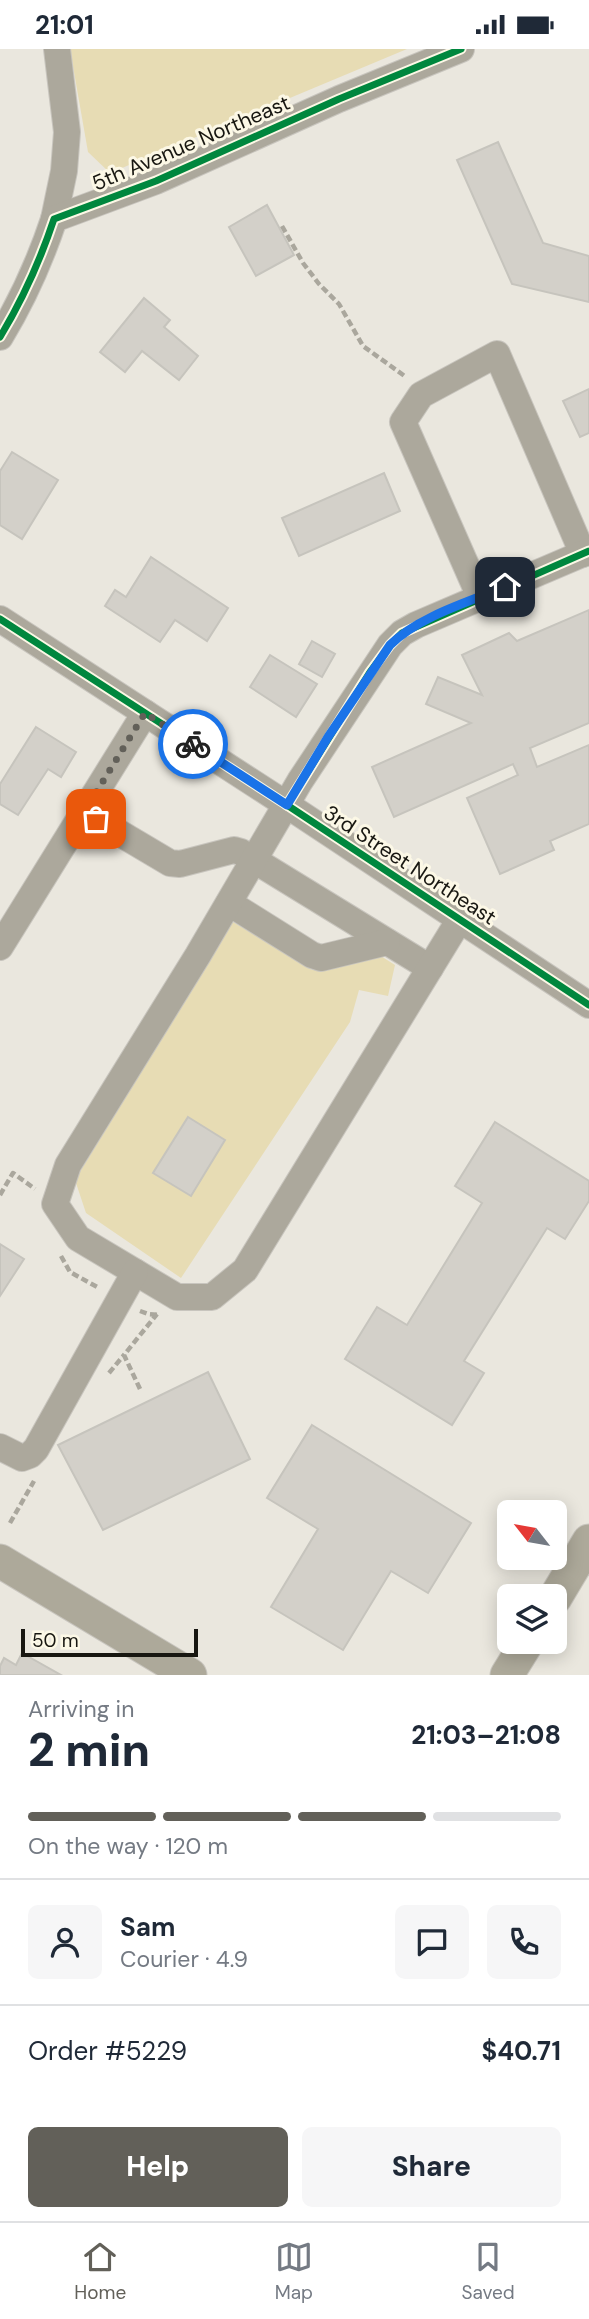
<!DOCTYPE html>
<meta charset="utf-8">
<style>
body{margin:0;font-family:"DM Sans",sans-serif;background:#f6f6f7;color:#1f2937;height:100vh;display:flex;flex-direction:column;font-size:26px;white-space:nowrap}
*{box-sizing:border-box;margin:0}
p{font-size:23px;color:#747a83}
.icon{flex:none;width:38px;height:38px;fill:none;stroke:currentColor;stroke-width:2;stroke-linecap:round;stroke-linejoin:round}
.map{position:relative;height:1626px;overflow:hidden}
.sheet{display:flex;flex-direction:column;background:#fff;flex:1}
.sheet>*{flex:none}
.needle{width:46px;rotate:301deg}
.buttons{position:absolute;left:497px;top:1451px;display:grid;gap:14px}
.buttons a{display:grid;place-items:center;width:70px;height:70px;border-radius:10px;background:#fff;box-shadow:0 4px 18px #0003;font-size:35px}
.scale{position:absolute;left:21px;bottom:18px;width:177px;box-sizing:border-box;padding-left:7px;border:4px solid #181711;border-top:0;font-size:19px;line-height:24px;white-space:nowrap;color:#181711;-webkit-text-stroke:5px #fcf8e6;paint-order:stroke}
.pin{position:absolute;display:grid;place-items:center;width:60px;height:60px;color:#fff;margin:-30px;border-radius:14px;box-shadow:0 4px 10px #0006}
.courier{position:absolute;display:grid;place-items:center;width:70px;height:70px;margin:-35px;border:5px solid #1a73e8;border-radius:50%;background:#fff;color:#222;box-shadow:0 2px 9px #0007}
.overview em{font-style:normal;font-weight:800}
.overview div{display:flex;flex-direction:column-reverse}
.overview{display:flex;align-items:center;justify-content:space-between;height:119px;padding:0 28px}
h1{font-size:46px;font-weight:800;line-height:52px}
.bar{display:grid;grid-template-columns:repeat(4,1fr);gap:10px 7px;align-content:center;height:84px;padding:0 28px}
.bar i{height:9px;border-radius:5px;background:#e0e1e3}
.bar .on{background:#626059}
.bar p{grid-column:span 4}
.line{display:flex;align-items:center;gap:18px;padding:0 28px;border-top:2px solid #e0e1e3}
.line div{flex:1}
.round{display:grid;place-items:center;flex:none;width:74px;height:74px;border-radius:10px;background:#f6f6f7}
.cta{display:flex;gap:14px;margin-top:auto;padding:14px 28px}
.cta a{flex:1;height:80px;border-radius:10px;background:#626059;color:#fff;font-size:28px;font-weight:800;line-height:80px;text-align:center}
.cta a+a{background:#f6f6f7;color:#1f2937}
.status{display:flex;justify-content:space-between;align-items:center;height:49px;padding:0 35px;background:#fff;direction:ltr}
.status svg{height:19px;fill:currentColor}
.tabs{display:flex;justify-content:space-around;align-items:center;height:98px;border-top:2px solid #e0e1e3;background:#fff;font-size:19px;color:#747a83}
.tabs a{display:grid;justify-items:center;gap:4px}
.tabs .on{color:#626059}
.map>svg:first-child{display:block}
.green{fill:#e7dcb4}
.building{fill:#d3d0c9;stroke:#c6c4bd;stroke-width:2}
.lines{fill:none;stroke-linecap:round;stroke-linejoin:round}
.minor-casing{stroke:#c8c5be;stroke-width:28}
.major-casing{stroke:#c8c5be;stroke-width:35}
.path{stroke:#aaa79d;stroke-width:4.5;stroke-dasharray:7 3.5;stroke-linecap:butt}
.minor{stroke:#aca89c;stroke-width:26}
.major{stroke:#ada99a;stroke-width:33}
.cycleway-casing{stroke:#fcf8e6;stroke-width:11}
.cycleway{stroke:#00873e;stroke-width:7}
.done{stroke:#626059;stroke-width:7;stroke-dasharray:0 12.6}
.route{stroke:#1a73e8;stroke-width:9}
.labels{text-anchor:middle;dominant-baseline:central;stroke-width:6;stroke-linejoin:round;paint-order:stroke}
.street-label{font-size:21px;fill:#181711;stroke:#fcf8e6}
</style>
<div class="status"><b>21:01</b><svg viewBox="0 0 49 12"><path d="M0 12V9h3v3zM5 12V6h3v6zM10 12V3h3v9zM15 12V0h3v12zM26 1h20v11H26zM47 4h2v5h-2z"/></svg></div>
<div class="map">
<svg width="589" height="1626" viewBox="0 0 589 1626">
<rect width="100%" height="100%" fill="#eae7de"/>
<g class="green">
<path d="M70,0H407L110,124L88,103Z"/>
<path d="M233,873L312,921L376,904L395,916L388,947L359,941L350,973L181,1229L86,1164L75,1131Z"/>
</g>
<g class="building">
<path d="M498,93L543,194L589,207V253L512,235L457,111Z"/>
<path d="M267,156L294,206L256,227L229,178Z"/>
<path d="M144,249L170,271L164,278L198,307L179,331L142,302L125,323L100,303Z"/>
<path d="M589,340V384L580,388L563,352Z"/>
<path d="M12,403L58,431L22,490L0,476V422Z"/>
<path d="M384,424L400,462L299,507L282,469Z"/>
<path d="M151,508L228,559L207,592L175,571L160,593L105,557L115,541L126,548Z"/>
<path d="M589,561V674L530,699L537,718L589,696V775L550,792L554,801L500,825L467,749L518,726L513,715L394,768L372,718L471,674L426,655L438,628L482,646L462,606L509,584L517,592Z"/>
<path d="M312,592L335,605L322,628L299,615Z"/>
<path d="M270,606L317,635L296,668L250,638Z"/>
<path d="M36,678L76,703L61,728L48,720L18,766L0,755V735Z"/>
<path d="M188,1068L225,1091L191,1147L153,1124Z"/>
<path d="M495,1073L589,1132V1152L565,1190L547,1179L464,1312L484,1324L452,1376L345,1310L377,1258L407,1276L482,1154L455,1137Z"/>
<path d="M0,1195L24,1210L0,1247Z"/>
<path d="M208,1323L250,1410L103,1481L58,1396Z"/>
<path d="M312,1376L471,1474L428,1544L391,1522L343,1601L271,1558L318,1480L267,1449Z"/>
<path d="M22,1604L61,1626H0V1617L4,1609L16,1616Z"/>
</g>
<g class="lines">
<g class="minor-casing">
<g id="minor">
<path d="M54,170L64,122L67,83L57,0"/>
<path d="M0,288C23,250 40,212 54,170L156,132L339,50L461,0"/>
<path d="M480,548L403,373L421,346L497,305L583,505"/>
<path d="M0,570L287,756L589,956"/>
<path d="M84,763L170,814L180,815L234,801L241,803L430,919"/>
<path d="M229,854L312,906L321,909L387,893"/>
<path d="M460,870L245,1221L212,1248H177L78,1189L55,1155L68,1116L198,906L300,732L390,596L402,584L416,576L589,502"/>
<path d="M0,898L145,664"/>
<path d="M0,1398L22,1409L30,1406L36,1400L135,1223"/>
</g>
</g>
<g class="major-casing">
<g id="major">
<path d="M0,1512L190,1626"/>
<path d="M555,1549L589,1492"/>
<path d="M507,1626L528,1592"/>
</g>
</g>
<g class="path">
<path d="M282,177L303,214L319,235L339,255L363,297L406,328"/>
<path d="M0,1146L13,1124L35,1140"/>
<path d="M61,1207L70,1223L99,1239"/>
<path d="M140,1262L148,1265L159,1266"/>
<path d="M109,1324L124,1306"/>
<path d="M140,1340L124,1306L157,1265"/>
<path d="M10,1474L34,1432"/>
</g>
<use href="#minor" class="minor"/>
<use href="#major" class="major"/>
<g class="cycleway-casing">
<g id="cycleway">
<path d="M0,288C23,250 40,212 54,170L156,132L339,50L461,0"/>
<path d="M0,570L287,756L589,956"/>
<path d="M287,756L370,623L390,596L402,584L589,502"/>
</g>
</g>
<use href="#cycleway" class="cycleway"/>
</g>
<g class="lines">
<path class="done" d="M96,770L84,763L145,664L193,695"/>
<path class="route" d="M193,695L287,756L328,688L390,596C418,568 468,553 505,538"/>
</g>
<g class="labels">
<g class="street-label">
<text transform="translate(191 94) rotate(-23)">5th Avenue Northeast</text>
<text transform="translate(410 816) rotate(33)">3rd Street Northeast</text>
</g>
</g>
</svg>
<div class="buttons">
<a><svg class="needle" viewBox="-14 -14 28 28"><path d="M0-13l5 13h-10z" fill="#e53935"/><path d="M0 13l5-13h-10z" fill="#747a83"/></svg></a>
<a><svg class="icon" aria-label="layers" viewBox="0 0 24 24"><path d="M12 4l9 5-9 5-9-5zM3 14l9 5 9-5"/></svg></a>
</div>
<div class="scale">50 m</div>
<div class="pin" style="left:96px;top:770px;background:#ea580c"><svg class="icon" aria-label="bag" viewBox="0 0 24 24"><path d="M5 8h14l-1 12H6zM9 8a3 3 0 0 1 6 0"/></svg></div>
<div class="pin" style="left:505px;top:538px;background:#1f2937"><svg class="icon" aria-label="home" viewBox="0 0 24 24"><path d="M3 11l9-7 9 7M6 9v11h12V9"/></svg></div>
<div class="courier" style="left:193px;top:695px"><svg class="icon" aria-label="bike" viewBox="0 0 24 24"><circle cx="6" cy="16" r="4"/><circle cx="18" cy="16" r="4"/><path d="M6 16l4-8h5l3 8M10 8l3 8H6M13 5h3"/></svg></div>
</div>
<section class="sheet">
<div class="overview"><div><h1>2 min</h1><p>Arriving in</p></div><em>21:03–21:08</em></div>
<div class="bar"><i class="on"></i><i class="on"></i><i class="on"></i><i></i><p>On the way · 120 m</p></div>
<div class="line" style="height:126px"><a class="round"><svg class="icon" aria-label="person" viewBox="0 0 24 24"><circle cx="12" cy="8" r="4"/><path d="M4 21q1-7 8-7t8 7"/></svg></a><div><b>Sam</b><p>Courier · 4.9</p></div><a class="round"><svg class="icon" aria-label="chat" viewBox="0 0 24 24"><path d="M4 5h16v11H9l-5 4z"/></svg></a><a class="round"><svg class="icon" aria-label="phone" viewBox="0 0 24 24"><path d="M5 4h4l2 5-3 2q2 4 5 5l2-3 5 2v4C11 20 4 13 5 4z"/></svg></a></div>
<div class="line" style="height:91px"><div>Order #5229</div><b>$40.71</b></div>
<div class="cta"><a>Help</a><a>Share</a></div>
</section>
<nav class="tabs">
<a class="on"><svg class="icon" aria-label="home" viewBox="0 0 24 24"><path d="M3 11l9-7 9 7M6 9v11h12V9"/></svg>Home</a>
<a><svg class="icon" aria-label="map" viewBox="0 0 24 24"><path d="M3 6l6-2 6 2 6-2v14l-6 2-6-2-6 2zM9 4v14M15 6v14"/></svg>Map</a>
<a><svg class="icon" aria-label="saved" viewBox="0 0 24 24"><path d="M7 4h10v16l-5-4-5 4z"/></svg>Saved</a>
</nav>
